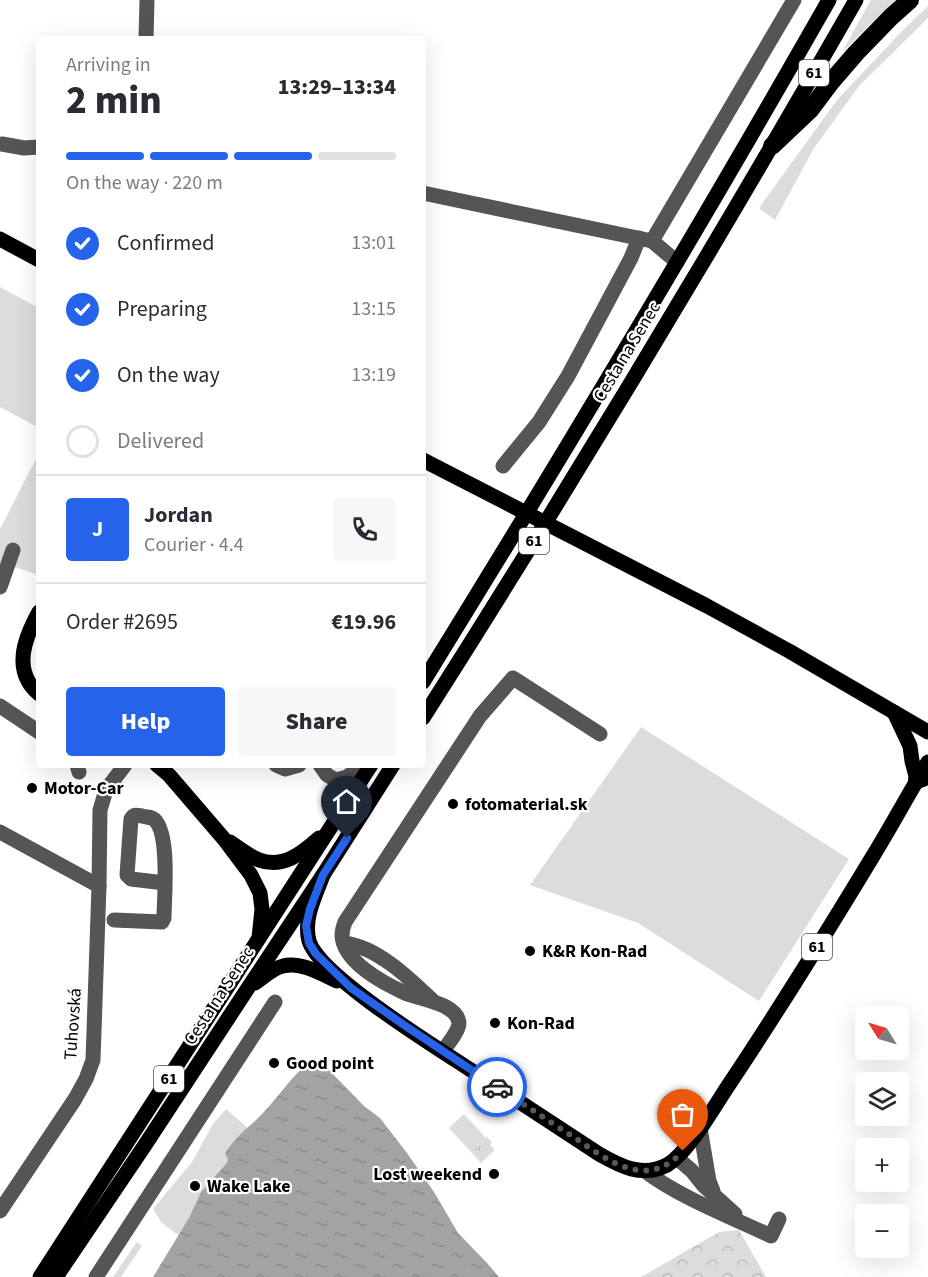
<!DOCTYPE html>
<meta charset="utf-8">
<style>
body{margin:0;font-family:"Source Sans 3",sans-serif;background:#f7f7f7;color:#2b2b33;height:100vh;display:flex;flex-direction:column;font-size:22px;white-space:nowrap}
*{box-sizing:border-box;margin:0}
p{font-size:20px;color:#7c7c81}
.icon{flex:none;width:33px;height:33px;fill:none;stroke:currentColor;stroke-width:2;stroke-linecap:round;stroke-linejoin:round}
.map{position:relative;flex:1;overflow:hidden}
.panel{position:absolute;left:36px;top:36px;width:390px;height:732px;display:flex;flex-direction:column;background:#fff;border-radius:6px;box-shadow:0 6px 24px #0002}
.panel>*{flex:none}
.needle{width:39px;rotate:307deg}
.controls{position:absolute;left:855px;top:1006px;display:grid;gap:12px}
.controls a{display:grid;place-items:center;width:54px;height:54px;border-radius:6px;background:#fff;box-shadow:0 6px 24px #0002;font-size:30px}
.pin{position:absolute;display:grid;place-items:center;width:51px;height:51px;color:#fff;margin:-62px -26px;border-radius:50% 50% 50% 0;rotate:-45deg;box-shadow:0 0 6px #0007}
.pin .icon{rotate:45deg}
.courier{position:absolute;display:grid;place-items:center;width:60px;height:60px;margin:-30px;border:4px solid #2563eb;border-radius:50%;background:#fff;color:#222;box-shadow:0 2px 8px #0007}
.overview em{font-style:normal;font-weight:800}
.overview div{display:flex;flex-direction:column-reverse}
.overview{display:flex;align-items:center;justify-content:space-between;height:102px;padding:0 30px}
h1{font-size:39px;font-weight:800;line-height:45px}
.bar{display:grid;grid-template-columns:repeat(4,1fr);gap:9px 6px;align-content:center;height:72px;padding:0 30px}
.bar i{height:8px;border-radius:4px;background:#e1e1e2}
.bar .active{background:#2563eb}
.bar p{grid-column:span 4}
.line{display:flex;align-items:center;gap:15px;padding:0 30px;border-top:2px solid #e1e1e2}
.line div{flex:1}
.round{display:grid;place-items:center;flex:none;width:63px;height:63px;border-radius:6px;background:#f7f7f7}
ol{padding:0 30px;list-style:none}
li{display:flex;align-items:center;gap:18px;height:66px}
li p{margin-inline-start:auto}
li .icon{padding:6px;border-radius:50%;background:#2563eb;color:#fff;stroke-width:4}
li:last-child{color:#7c7c81}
li i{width:33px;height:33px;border:3px solid #e1e1e2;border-radius:50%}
.action{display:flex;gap:12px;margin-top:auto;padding:12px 30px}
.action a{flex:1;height:69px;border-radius:6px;background:#2563eb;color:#fff;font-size:24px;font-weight:800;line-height:69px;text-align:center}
.action a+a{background:#f7f7f7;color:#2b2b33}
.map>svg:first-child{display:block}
.green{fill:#dcdcdc}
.forest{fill:url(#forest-crowns)}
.park{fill:url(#park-tufts)}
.water{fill:url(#water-ripples)}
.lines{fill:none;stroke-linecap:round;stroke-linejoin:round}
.minor{stroke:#555;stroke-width:15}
.major{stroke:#000;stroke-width:15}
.highway{stroke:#000;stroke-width:18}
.done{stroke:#595959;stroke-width:6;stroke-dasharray:0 10.8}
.route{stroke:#2563eb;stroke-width:8}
.poi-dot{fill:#000;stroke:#fff;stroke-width:2}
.labels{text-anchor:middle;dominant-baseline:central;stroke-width:4.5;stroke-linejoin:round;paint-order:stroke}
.shield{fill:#fff;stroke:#4c4c4c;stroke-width:1.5}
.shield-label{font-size:16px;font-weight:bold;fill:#000}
.street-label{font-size:18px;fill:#000;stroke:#fff}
.poi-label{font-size:18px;font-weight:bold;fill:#000;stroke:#fff;text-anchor:start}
</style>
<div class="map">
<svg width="928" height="1277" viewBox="0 0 928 1277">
<defs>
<pattern id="forest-crowns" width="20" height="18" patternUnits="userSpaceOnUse" patternTransform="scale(1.5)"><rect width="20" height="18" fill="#dcdcdc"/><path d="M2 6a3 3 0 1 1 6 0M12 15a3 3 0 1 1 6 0" fill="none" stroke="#bbb"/></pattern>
<pattern id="park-tufts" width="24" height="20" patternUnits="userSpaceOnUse" patternTransform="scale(1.5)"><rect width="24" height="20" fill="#dcdcdc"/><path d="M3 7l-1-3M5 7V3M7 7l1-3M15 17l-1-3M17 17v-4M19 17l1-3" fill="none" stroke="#bbb"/></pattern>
<pattern id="water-ripples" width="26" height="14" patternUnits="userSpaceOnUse" patternTransform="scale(1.5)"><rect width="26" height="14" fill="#a3a3a3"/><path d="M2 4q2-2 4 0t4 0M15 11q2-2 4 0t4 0" fill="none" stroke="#8b8b8b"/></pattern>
</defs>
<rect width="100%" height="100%" fill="#fff"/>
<g class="green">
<path d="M871,0H896L842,52Z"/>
<path d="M928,6V18L859,86L814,148L775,220L759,208L837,100L904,29Z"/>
<path d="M0,287L39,308V428L0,407Z"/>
<path d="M39,453V575L0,562V529Z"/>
<path d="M641,727L849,859L759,1001L638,923L530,885Z"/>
<path d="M226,1109L257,1136L178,1235L161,1222L153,1209L192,1162L213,1124Z"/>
<path d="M464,1114L486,1138L471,1152L449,1128Z"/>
</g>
<g class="forest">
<path d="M739,1230L766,1277H641L719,1232Z"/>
<path d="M137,1242L142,1246L121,1277H113Z"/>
</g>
<path class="park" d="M487,1137L492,1142L490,1145L495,1150L481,1163L471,1152Z"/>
<path class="water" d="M310,1061L325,1066L364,1106L380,1118L407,1153L434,1192L458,1233L487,1263L499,1277H153L189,1218L201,1192L227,1163L228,1159L225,1154C235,1136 249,1128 263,1113C279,1096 292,1076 310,1061Z"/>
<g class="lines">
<g class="minor">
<path d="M146,39L147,0"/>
<path d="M2,144L24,148L39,147"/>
<path d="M423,193L652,241L677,262"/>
<path d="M652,241L794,0"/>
<path d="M503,466L539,422L568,376L631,258L639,238"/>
<path d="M0,587L13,550"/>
<path d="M0,706L39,732"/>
<path d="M77,765L79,772"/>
<path d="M276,765L285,769L299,765"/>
<path d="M320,765L327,775L336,780L347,777L363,765"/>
<path d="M0,832L99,886"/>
<path d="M114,920L162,922L164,918C164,898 171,828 152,818C149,817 145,817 142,816C136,815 134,814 131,819L127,875L131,879L165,883"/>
<path d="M344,943C377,947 408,977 432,1000"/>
<path d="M443,1051C447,1045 459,1031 459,1023C457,1003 419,999 405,993C383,983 344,962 342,936C342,931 343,927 345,922L480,716L513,678L600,734"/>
<path d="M700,1128L709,1181L713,1191"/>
<path d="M677,1158L692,1171L704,1186L735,1214"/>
<path d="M645,1171C679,1197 731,1217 771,1236L779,1219"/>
<path d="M0,1211L75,1099L86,1079L93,1060L99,886L100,810L106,790L125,765"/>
<path d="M96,1277L275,1002"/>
</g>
<g class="major">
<path d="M0,239L39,260"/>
<path d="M423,460L707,606L789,651L928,732"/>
<path d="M39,612C24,639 12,671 39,694"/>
<path d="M423,682C562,457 698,230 829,0"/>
<path d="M894,712L910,746L912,761L917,780"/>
<path d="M423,718C573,482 717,243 856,0"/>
<path d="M157,765L169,775L224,839L251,875L260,893L262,909L259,938"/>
<path d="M230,842C239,848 249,856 259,860C283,869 302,853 319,838"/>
<path d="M323,875C316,895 303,918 309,941C320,977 444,1052 480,1076C520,1102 559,1128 599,1154C620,1166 642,1178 667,1165C689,1152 715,1105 730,1083C780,1008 827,932 873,856C892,825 909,793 928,762"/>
<path d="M255,983C264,977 273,968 283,966C300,961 322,974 337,981"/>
<path d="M40,1277L371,765"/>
<path d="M56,1277L145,1145L248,988L323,875L393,765"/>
</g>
<g class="highway">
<path d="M772,146L810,110L831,82L856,53L891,17L910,0"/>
<path d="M917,780L928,776"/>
</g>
</g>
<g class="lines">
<path class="done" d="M497,1087C522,1103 547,1120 572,1136C592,1149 613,1167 638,1170C656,1173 671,1164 683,1151"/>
<path class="route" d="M347,838L323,875L310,909L306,926L309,943L316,954L351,988L404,1025L497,1087"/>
</g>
<g class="poi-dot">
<circle cx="32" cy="788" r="6"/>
<circle cx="453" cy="804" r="6"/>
<circle cx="530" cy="951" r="6"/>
<circle cx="495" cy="1023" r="6"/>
<circle cx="274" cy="1063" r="6"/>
<circle cx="494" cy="1174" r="6"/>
<circle cx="195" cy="1186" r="6"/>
</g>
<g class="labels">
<g class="shield">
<rect x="799" y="60" width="30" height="26" rx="4.5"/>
<rect x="519" y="528" width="30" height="26" rx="4.5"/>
<rect x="802" y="934" width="30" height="26" rx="4.5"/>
<rect x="154" y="1066" width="30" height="26" rx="4.5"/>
</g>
<g class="shield-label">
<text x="814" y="73">61</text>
<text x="534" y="541">61</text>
<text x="817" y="947">61</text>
<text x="169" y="1079">61</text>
</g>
<g class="street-label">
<text transform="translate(627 352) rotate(-59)">Cesta na Senec</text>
<text transform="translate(219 996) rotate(-57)">Cesta na Senec</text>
<text transform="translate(73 1024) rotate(-86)">Tuhovská</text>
</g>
<g class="poi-label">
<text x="44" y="788">Motor-Car</text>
<text x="465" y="804">fotomaterial.sk</text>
<text x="542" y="951">K&amp;R Kon-Rad</text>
<text x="507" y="1023">Kon-Rad</text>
<text x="286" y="1063">Good point</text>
<text x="482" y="1174" text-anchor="end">Lost weekend</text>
<text x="207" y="1186">Wake Lake</text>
</g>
</g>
</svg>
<div class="controls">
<a><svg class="needle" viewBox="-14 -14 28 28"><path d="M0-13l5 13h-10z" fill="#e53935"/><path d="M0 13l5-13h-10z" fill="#7c7c81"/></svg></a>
<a><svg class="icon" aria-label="layers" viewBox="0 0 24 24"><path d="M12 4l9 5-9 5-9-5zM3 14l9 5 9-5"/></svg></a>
<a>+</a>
<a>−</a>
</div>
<div class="pin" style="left:683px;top:1151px;background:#ea580c"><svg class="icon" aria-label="bag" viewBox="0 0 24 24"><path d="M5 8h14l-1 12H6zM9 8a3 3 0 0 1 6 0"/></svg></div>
<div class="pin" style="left:347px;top:838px;background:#1f2937"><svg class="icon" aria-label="home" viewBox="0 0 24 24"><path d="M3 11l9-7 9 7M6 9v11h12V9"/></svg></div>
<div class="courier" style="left:497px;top:1087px"><svg class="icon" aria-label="car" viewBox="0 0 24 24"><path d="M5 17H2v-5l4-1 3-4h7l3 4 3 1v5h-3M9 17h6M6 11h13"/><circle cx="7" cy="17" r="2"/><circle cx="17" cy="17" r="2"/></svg></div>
<section class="panel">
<div class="overview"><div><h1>2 min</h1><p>Arriving in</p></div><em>13:29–13:34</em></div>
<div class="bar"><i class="active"></i><i class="active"></i><i class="active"></i><i></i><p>On the way · 220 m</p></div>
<ol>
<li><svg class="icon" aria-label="check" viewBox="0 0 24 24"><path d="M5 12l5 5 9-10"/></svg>Confirmed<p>13:01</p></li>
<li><svg class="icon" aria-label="check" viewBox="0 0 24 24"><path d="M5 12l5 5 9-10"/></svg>Preparing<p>13:15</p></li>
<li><svg class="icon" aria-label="check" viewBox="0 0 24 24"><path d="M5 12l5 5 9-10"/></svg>On the way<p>13:19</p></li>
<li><i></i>Delivered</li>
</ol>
<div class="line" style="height:108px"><b class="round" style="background:#2563eb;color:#fff">J</b><div><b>Jordan</b><p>Courier · 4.4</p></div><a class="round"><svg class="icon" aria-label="phone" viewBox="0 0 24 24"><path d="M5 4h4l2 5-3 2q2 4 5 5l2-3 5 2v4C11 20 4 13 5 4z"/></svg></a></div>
<div class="line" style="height:78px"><div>Order #2695</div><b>€19.96</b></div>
<div class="action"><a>Help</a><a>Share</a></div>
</section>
</div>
